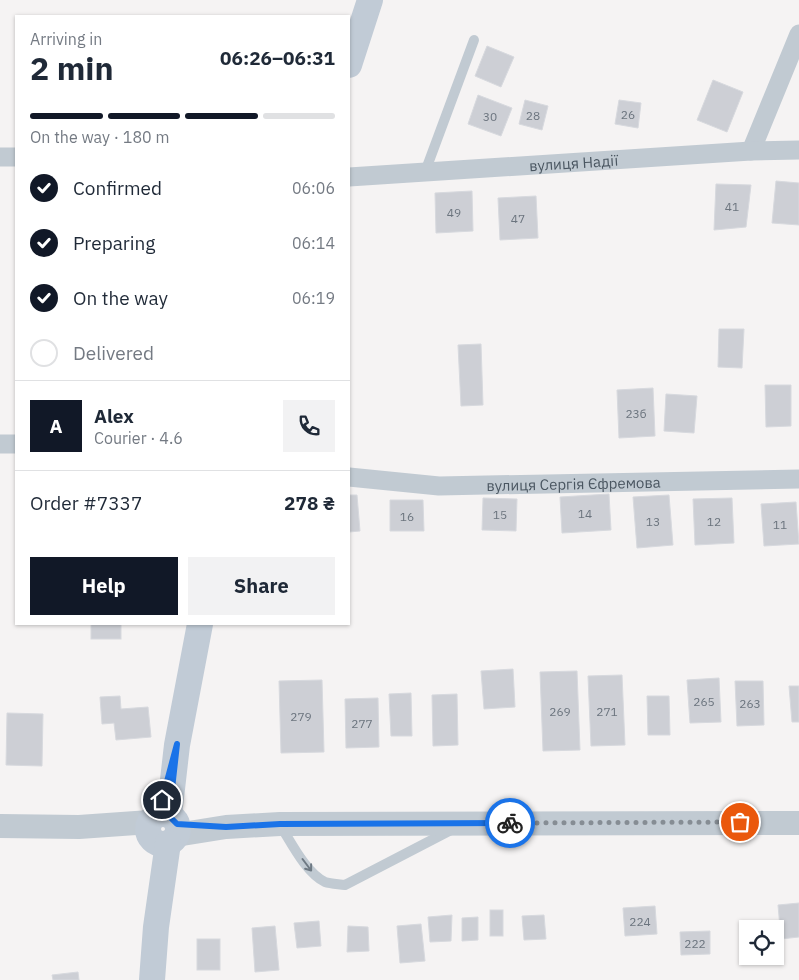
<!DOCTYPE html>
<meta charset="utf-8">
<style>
body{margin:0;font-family:"IBM Plex Sans",sans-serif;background:#f2f2f3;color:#1f2937;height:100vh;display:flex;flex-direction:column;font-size:19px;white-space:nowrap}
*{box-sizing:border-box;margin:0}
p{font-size:16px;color:#747a83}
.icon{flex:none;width:28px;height:28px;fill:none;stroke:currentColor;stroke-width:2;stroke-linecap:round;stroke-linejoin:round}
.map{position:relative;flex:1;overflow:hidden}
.details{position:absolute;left:15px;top:15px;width:335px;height:610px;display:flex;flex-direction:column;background:#fff;border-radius:0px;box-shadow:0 1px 4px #0004}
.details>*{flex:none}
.tools{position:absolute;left:739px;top:920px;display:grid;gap:10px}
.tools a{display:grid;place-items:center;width:45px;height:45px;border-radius:0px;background:#fff;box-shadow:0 1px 4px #0004;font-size:25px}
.pin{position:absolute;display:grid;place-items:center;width:42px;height:42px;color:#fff;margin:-21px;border:2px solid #fff;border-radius:50%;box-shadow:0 1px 5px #0007}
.courier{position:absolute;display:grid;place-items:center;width:50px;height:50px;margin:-25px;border:4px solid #1a73e8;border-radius:50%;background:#fff;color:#222;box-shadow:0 1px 6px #0007}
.head em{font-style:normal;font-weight:700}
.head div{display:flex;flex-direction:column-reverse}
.head{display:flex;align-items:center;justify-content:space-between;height:85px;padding:0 15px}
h1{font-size:32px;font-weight:700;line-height:38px}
.bar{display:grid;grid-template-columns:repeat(4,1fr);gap:8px 5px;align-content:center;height:60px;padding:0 15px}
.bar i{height:6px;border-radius:4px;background:#e0e1e3}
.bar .current{background:#111827}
.bar p{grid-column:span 4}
.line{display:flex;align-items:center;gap:12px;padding:0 15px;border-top:1px solid #e0e1e3}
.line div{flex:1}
.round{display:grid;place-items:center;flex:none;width:52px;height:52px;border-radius:0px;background:#f2f2f3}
ol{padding:0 15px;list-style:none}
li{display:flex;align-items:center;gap:15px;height:55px}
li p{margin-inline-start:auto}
li .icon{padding:5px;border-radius:50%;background:#111827;color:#fff;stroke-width:4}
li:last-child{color:#747a83}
li i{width:28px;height:28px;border:2px solid #e0e1e3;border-radius:50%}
.action{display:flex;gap:10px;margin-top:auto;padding:10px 15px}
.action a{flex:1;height:58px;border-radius:0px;background:#111827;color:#fff;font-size:20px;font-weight:700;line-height:58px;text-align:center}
.action a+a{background:#f2f2f3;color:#1f2937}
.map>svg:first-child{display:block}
.building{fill:#cdcfd5;stroke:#d7d9de}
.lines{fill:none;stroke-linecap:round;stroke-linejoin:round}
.service{stroke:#c1cad2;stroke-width:10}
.minor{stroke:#c1cad2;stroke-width:19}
.tertiary{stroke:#c1cad2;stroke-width:24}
.secondary{stroke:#c1cbd6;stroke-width:26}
.oneway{stroke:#6e7983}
.done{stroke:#868d94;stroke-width:5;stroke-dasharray:0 9}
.route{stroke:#1a73e8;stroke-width:6}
.labels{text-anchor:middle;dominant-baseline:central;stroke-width:4;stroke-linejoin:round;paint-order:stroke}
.number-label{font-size:12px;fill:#6b747e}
.street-label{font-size:15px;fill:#4a5661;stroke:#fff}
</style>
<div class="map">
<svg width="799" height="980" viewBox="0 0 799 980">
<rect width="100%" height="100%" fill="#f5f3f3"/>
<g class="building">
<path d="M487,46L514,57L501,87L475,76Z"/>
<path d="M713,80L743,92L727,132L697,120Z"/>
<path d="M478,95L512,108L501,136L468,124Z"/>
<path d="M525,100L548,106L542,130L519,124Z"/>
<path d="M619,100L641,103L638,128L615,124Z"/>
<path d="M776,181L799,183V225L772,223Z"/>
<path d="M716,184L751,185L746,227L714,230Z"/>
<path d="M472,191L473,231L436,233L435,193Z"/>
<path d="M536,196L538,238L500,240L498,198Z"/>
<path d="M719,329H744L742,368L718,367Z"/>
<path d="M481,344L483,405L461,406L458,345Z"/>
<path d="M765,385H791V426L766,427Z"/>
<path d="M653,388L655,436L619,438L617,390Z"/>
<path d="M666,394L697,396L694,433L664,431Z"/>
<path d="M609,494L611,530L562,533L560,497Z"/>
<path d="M349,495H357L360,531L349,532Z"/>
<path d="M669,495L673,545L637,548L633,497Z"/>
<path d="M483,498L517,499L516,531L482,530Z"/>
<path d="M732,498L734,543L695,545L693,499Z"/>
<path d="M390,500H423L424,531H390Z"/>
<path d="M796,502L799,544L764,546L761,504Z"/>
<rect x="91" y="624" width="30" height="15"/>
<path d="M513,669L515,707L484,709L481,671Z"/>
<path d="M577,671L580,750L543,751L540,672Z"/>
<path d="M622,675L625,745L591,746L588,676Z"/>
<path d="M719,678L721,722L690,723L687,680Z"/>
<path d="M322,680L324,752L281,753L279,681Z"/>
<path d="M735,681H763L764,725L737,726Z"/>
<path d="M789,686H799V722H792Z"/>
<path d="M411,693L412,736H391L389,694Z"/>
<path d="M457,694L458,745L433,746L432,695Z"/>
<path d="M120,696L121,709L148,707L151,737L116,740L114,723L102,724L100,697Z"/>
<path d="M647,696H669L670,735H648Z"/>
<path d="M378,698L379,747L346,748L345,699Z"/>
<path d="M7,713L43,714L42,766L6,765Z"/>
<path d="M799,903V937L781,939L778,905Z"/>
<path d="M655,906L657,934L625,936L623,908Z"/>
<rect x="490" y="910" width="13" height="26"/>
<path d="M452,915L451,941L430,942L428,917Z"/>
<path d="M544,915L546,939L524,940L522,916Z"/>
<path d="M478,917V940L462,941V918Z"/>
<path d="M319,921L321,946L297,948L294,923Z"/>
<path d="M421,924L425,961L400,963L397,926Z"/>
<path d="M275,926L279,970L255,972L252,928Z"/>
<path d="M348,926L368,927L369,951L347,952Z"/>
<path d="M710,931V954L681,955L680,932Z"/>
<rect x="197" y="939" width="23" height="31"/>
<path d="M78,972L79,980H53L52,975Z"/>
</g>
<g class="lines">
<g class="service">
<path d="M425,172L474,40"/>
<path d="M280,825C291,842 306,873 325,882C331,884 339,884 345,885L451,830"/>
</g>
<g class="minor">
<path d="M751,151L799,34"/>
<path d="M0,157H16"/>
<path id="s1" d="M349,177L751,151L799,150"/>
<path d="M0,444H16"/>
<path id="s2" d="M349,477L439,486L799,479"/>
</g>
<g class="tertiary">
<path d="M0,826L79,827L150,822"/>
<path d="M176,835L226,827L280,824L799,823"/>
</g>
<g class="secondary">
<path d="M349,65L370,0"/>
<circle cx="163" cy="829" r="15"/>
<path d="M169,815L177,745L200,624"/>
<path d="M152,980L156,927L168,843"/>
</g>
</g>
<defs><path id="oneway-shaft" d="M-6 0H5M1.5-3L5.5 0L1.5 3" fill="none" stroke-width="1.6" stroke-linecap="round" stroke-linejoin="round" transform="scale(1.25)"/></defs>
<use class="oneway" href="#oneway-shaft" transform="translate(307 865) rotate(53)"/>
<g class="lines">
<path class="done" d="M510,823L740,822"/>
<path class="route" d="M162,800L177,744L169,816L177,824L226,827L280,824L510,823"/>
</g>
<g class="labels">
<g class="number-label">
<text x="628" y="114">26</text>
<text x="533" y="115">28</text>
<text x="490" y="116">30</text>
<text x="732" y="206">41</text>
<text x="454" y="212">49</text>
<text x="518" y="218">47</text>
<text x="636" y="413">23б</text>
<text x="585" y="513">14</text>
<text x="500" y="514">15</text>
<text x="407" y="516">16</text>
<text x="653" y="521">13</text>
<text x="714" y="521">12</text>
<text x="780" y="524">11</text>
<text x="704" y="701">265</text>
<text x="750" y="703">263</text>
<text x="560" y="711">269</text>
<text x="607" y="711">271</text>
<text x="301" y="716">279</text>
<text x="362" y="723">277</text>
<text x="640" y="921">224</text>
<text x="695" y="943">222</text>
</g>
<g class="street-label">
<text stroke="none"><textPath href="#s1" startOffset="225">вулиця Надії</textPath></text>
<text stroke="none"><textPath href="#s2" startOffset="225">вулиця Сергія Єфремова</textPath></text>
</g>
</g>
</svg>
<div class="tools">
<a><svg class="icon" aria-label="locate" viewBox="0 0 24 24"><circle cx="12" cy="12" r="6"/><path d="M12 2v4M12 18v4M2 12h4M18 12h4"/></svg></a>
</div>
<div class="pin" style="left:740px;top:822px;background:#ea580c"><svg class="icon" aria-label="bag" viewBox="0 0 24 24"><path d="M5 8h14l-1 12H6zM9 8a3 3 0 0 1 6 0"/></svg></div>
<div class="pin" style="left:162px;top:800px;background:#1f2937"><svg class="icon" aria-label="home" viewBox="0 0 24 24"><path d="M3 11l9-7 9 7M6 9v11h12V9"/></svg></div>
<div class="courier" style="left:510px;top:823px"><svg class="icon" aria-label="bike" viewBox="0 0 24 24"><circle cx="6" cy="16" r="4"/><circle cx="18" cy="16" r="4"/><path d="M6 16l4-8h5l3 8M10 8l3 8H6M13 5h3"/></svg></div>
<section class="details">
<div class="head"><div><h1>2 min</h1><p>Arriving in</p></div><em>06:26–06:31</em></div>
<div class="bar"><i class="current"></i><i class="current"></i><i class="current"></i><i></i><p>On the way · 180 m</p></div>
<ol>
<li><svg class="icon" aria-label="check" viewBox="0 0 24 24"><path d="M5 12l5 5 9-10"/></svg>Confirmed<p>06:06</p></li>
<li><svg class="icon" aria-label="check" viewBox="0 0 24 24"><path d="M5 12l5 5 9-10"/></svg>Preparing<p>06:14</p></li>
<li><svg class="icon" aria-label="check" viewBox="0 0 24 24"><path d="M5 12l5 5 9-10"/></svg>On the way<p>06:19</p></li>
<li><i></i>Delivered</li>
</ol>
<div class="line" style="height:90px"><b class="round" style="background:#111827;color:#fff">A</b><div><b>Alex</b><p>Courier · 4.6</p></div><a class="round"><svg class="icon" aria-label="phone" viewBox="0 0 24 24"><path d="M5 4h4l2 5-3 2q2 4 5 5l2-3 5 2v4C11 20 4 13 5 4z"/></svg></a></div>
<div class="line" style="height:65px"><div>Order #7337</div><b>278 ₴</b></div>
<div class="action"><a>Help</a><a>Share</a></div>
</section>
</div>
